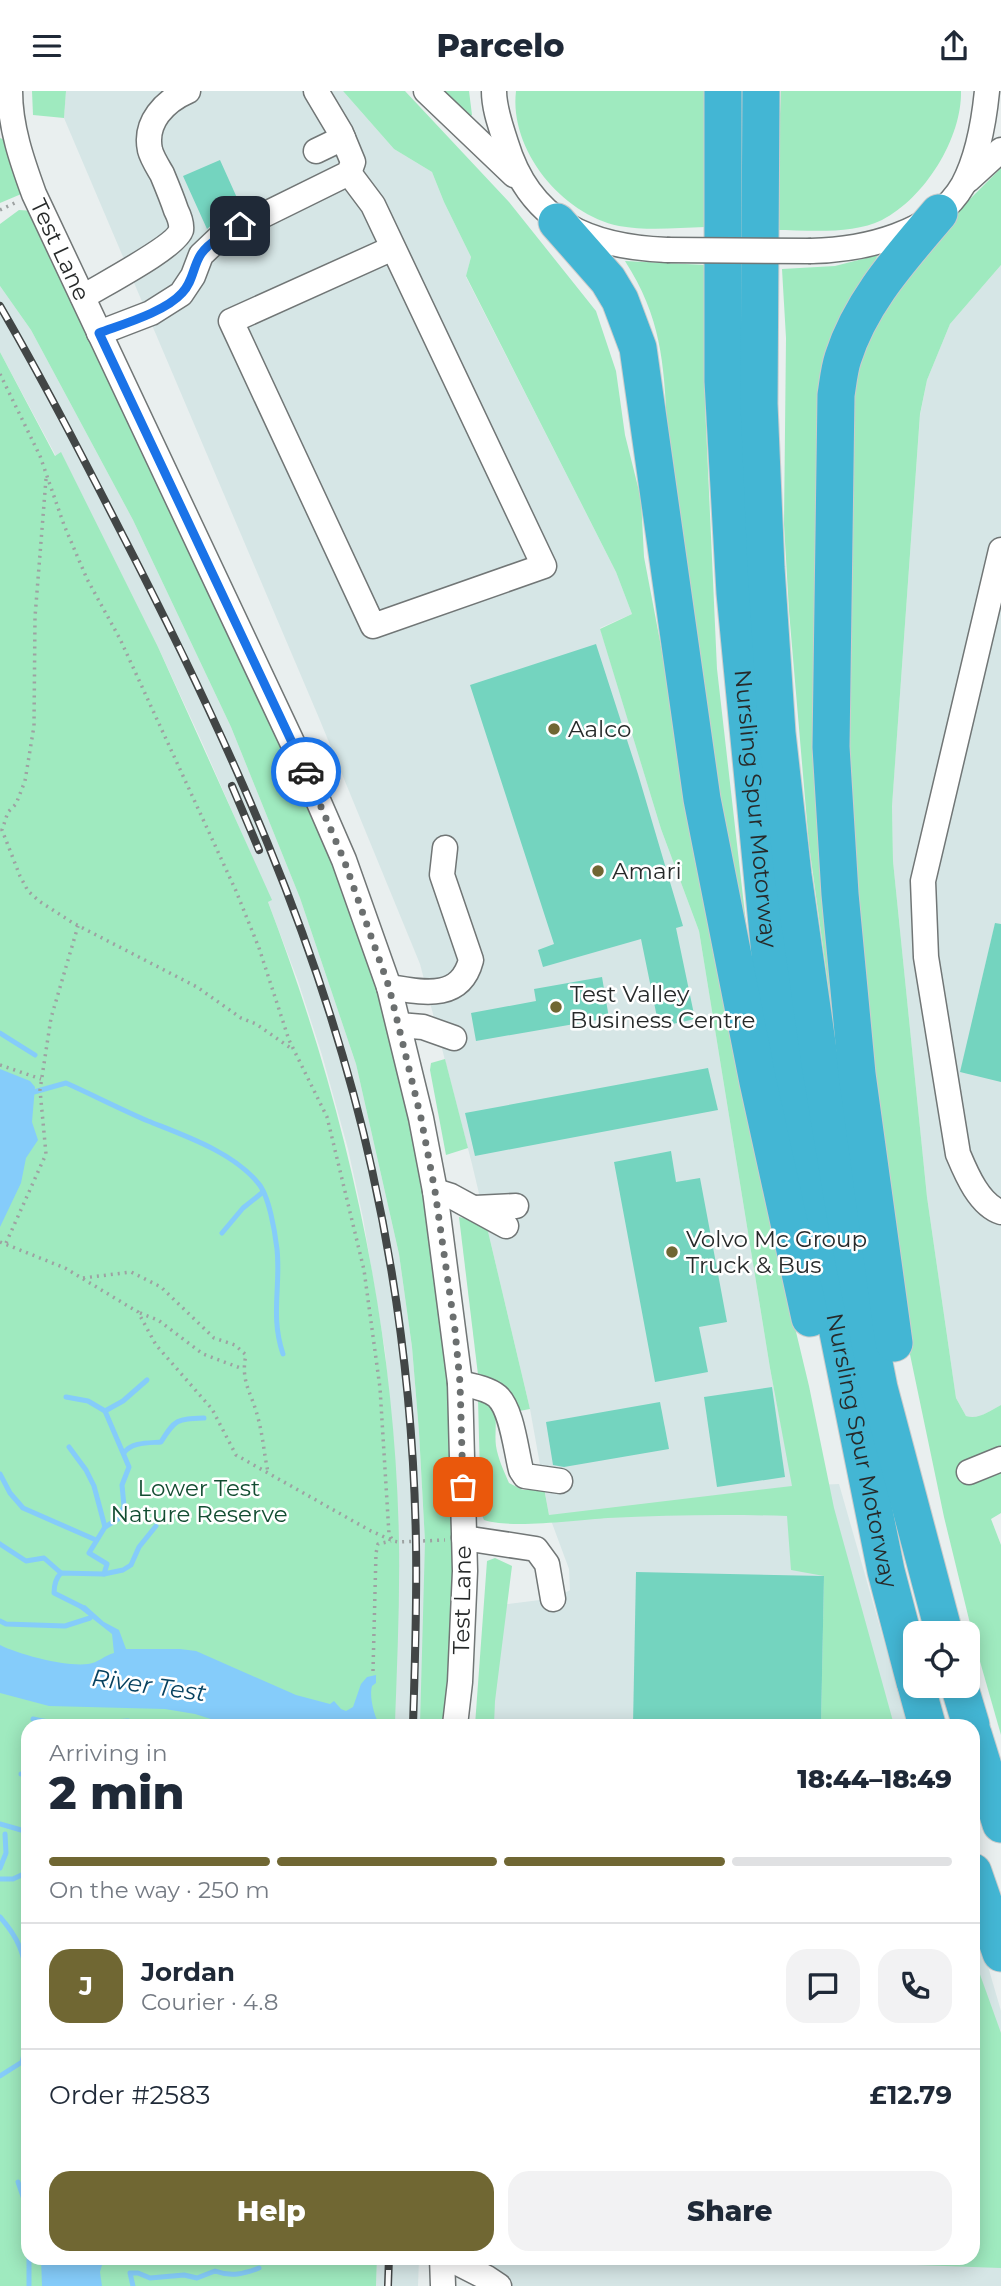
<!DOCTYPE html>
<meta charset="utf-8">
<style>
body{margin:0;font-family:Montserrat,sans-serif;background:#f2f2f3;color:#1f2937;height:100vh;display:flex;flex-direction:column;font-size:26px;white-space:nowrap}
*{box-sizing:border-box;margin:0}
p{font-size:23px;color:#747a83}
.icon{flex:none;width:38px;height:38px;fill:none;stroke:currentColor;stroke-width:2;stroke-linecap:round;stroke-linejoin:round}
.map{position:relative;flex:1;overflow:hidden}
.sheet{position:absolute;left:21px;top:1628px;width:959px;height:546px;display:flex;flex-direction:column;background:#fff;border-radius:21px;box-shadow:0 4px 18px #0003}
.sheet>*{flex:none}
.controls{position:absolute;left:903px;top:1530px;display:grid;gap:14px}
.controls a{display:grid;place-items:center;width:77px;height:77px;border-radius:14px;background:#fff;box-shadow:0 4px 18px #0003;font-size:35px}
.pin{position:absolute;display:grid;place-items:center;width:60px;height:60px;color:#fff;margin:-30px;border-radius:14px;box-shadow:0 4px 10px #0006}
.courier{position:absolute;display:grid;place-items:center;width:70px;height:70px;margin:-35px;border:5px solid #1a73e8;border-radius:50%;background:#fff;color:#222;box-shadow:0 2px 9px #0007}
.summary em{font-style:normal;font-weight:800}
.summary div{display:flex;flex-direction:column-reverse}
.summary{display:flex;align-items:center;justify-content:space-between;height:119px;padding:0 28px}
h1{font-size:46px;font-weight:800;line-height:52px}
.bar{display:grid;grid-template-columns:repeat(4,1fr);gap:10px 7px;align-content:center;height:84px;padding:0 28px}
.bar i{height:9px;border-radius:5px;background:#e0e1e3}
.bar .on{background:#706733}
.bar p{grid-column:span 4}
.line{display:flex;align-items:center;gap:18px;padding:0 28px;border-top:2px solid #e0e1e3}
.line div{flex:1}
.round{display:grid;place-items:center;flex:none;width:74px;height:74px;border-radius:21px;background:#f2f2f3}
.primary-button{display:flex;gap:14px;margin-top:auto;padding:14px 28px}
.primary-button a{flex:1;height:80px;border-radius:21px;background:#706733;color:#fff;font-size:28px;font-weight:800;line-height:80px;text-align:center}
.primary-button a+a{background:#f2f2f3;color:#1f2937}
header{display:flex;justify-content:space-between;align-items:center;height:91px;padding:0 28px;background:#fff;font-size:32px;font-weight:800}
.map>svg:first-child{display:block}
.built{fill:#d6e6e6}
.green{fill:#9feabf}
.water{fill:#85ccfa}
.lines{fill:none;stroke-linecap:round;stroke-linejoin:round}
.stream{stroke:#85ccfa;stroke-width:5}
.building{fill:#74d4bf}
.minor-casing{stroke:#717676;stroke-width:27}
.highway-casing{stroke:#cbcccc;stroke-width:39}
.path{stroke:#9da2a2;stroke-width:3.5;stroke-dasharray:2 5;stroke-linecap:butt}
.minor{stroke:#fff;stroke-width:24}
.highway{stroke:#43b6d4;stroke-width:37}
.rail-casing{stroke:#424646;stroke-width:8}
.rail{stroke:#fff;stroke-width:5;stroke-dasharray:16;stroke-linecap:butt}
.minor-bridge-casing{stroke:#717676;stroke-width:27;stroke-linecap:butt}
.minor-bridge{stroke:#fff;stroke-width:24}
.done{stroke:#6b6f6f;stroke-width:7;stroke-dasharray:0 12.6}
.route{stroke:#1a73e8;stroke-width:9}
.poi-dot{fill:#706733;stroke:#fff;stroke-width:2.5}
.labels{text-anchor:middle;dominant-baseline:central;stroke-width:5;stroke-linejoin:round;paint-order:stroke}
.street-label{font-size:23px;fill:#272a2a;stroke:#fff}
.poi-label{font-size:23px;fill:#272a2a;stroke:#fff;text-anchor:start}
.park-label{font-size:23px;fill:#134d32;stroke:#fff}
.water-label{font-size:24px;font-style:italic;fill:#074260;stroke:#fff}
</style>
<header><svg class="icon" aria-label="menu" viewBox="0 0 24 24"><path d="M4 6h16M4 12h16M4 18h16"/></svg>Parcelo<svg class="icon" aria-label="share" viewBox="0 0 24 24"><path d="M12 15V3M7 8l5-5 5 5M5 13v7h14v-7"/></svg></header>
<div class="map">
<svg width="1001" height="2195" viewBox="0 0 1001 2195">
<rect width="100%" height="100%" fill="#e9efef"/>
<g class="built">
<path d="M66,0H343L394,58L432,81L444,111L471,166L466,186L616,481L632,523L600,537L661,738L699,840L770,1277L793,1395L839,1393L908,1634H483L492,1515L556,1507L570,1499L569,1478L549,1424L530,1318L472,1073L420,873L319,627L64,27Z"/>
<path d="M1001,174V1314L979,1326L973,1327L966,1325L956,1307L927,1106L893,770L892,714L920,324L927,289L950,233Z"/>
<path d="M0,195L31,239L133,429L231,636L300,807L356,973L399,1163L412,1256L419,1341L425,1451L426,1634H395L399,1451L393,1347L385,1260L363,1127L348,1058L322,964L298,890L268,811L271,809L201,649L158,556L61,362L56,365L0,261Z"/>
<path d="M973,1824L1001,1920V2195H490L483,2167L973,2166Z"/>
<path d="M377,2167H419L418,2195H376Z"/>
</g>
<g class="green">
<path d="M32,0H66L64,27L33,24Z"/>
<path d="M343,0H405L509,111L596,220L616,280L625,344L641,408L644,466L774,1149L809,1295L834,1417L894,1634H821L824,1485L791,1479L787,1425C727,1423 668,1424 608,1427C578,1429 510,1438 484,1429L481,1422L478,1308L491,1311C499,1324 494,1340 496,1355C498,1368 504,1380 509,1392L523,1399L544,1397L549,1424L792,1395L770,1277L699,840L661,738L600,538L632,523L616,481L466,185L471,166L444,111L432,81L394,58Z"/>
<path d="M440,0H469L472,24L467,27Z"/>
<path d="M516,0H706L705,136C677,137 647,140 619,135C562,123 509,59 516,0Z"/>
<path d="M781,0H961C962,47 925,107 882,129C852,144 808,139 775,139Z"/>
<path d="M0,47L12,52L26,101L0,112Z"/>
<path d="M1001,77V174L950,233L927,289L920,323L892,715L893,770L927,1106L956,1307L966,1325C979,1329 989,1320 1001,1314V1422L991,1428L1001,1454V1644L975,1553L944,1426L903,1230L850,827L841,315L894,184Z"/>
<path d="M19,119L33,120L340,782L375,886L433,1119L456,1381L450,1567L442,1634H420L425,1451L419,1341L412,1256L399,1163L356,973L300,807L231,636L133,429L31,239L0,195V133Z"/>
<path d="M878,164L841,236L838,966L809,754L789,520L784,433L786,247L782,178L835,175Z"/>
<path d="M625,170L706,174L705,313L717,578L751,876L744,874L667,335C664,271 661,226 625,170Z"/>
<path d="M0,261L55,365L61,361L158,556L272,809L268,811C346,1016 395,1230 399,1450C400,1511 397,1573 395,1634H28V2166L377,2167L376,2195H0Z"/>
<path d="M445,968L468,1057L446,1064L430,979L431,972Z"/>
<path d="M459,1126L486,1132L530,1318L514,1321L479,1292Z"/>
<path d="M495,1467L512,1475L495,1610L494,1634H475L487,1470Z"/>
<path d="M973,1864L1001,1942V2177L723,2167L973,2166Z"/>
</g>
<g class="water">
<path d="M0,978L30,990L35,996L32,1031L38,1049L26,1067L21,1092L0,1136Z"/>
<path d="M85,1514L104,1531L119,1539L126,1558H180L196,1560L296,1604L330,1613L334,1610L341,1618L346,1620L353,1616L361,1593L367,1586L376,1584V1592L372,1595C369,1605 374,1626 380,1634H230L195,1623L165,1618L49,1615L0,1602V1554C20,1564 67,1576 88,1573C98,1572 105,1564 114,1562L112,1543L79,1517Z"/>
<path d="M41,2167H104L100,2181L102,2195H42Z"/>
</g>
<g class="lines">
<g class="stream">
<path d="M0,942L35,964"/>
<path d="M34,1001L66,992C93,1004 120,1018 148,1030C183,1044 233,1061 258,1092C269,1104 275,1141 277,1158C281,1195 270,1225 283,1263"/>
<path d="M222,1142L243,1117L263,1101"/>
<path d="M66,1306L88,1310L105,1320L129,1376L122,1394L124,1415L118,1428L105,1436L89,1462L107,1473L104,1483L61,1482C56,1487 54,1494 54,1502L82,1516"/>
<path d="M105,1320L123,1310L147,1289"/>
<path d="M69,1356L86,1379L94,1395L105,1436"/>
<path d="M124,1362C131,1351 149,1352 161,1351C175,1328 177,1328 204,1327"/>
<path d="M0,1383L10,1402L23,1417L96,1449"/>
<path d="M0,1453L26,1470L44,1467L61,1482"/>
<path d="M104,1483L123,1479L131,1474L139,1456L156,1435"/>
<path d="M0,1530L6,1533L65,1535L90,1527"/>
<path d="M33,1628C67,1636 94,1632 128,1630L130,1634"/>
<path d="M21,1683H28"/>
<path d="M0,1733L28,1741"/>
<path d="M0,1777L6,1762L5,1743"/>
<path d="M0,1788H13L28,1781"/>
<path d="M0,1826C19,1848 24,1862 28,1890"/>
<path d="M0,1985L22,1971C23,1966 25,1962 25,1958C26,1946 20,1939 28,1928"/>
<path d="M18,2091L28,2120"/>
<path d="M29,2166V2195"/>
<path d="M133,2195L130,2182H138L150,2187L184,2184L197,2187L215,2180C231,2186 244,2183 259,2177"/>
</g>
</g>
<g class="building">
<path d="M220,69L242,118L214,132L207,138L183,85Z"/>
<path d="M596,553L638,683L683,835L676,837L695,928L659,936L641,848L543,876L538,859L554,853L470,594Z"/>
<path d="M995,832L1001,833V991L960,981Z"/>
<path d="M602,886L609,927L476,950L471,922L536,910L534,898Z"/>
<path d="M708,977L718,1019L475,1065L465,1022Z"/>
<path d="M671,1060L676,1091L700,1087L727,1231L699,1236L708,1281L655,1291L614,1071Z"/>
<path d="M772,1296L785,1386L717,1396L704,1306Z"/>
<path d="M660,1311L669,1358L564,1376L553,1374L546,1331Z"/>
<path d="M636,1481L824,1485L821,1634H633Z"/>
</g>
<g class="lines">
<g class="minor-casing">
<g id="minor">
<path id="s1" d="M10,0C10,36 22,70 34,103L301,670L344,769L389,896L421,1027L435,1100L460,1292L465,1480L460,1591L455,1634"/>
<path d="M426,0L514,84"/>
<path d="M494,0C494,18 501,36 506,52C530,132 590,156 667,159"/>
<path d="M316,60L343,47"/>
<path d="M349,82L373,114L544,475L373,535L231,230L393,157"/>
<path d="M968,89L1001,59"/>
<path d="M811,160C863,159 935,143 963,94C978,66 984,30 987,0"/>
<path d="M83,206C100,195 176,156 181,139C182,132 179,125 176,119C172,107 167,95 162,83C158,76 152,67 150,59C144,31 165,10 188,0"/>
<path d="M99,242L151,222L181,203L193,185L201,164L221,145L349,82L353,71L341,42L316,0"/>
<path d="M1001,459L923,790L926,866L958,1063C966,1082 979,1114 1001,1121"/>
<path d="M389,896C421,901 460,911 471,869L442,784L445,757"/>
<path d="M399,934L423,936L454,947"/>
<path d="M435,1100L451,1105L506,1135"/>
<path d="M475,1117L516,1115"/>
<path d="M460,1292C472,1295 487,1297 497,1305C512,1318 516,1360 521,1379L525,1385L560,1390"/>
<path d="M969,1381L1001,1368"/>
<path d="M464,1447L536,1458L547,1473L553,1508"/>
<path d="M442,2166L443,2195"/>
<path d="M446,2166L487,2187L499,2195"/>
</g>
</g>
<g class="highway-casing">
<g id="highway">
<path id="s2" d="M723,0V290L735,502L772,884L813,1117L886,1480L915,1591"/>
<path d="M761,0L759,313L766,477L777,642L793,784L820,973L848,1140L879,1297L944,1542"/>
<path d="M557,131L608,189L620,209L638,257L702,708L758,991L810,1227"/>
<path d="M894,1252L857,983L840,803L831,656L836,304C838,292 839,279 843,267C861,210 901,167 939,122"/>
<path d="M916,1594L927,1634"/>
<path d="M959,1594L971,1634"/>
<path d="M973,1643L1001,1733"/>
<path d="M973,1781L1001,1862"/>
</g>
</g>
<g class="path">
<path d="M0,119L17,111"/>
<path d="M0,283L40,365L64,434L87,488L120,548L236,800L259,857L289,949L327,1026L364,1179L380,1297L389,1443L393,1450L399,1451L445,1449"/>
<path d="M46,388L35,526L34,635L25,690L16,713L8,721L2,739L20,785L28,800L39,810L73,832L197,896L241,927L256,933L292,958"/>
<path d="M0,974L41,988"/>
<path d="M0,1151L65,1177L138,1221L156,1254L212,1318L236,1364L369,1439L391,1449"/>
<path d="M6,1152L46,1063L40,999L51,927L78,835"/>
<path d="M83,1187L131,1181L161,1196L214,1247L235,1254L246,1264C240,1291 252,1302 258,1327C263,1345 264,1363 268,1381"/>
<path d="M140,1222L158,1229L203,1263L243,1278"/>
<path d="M373,1580L376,1462L378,1453L391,1450"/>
</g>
<use href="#minor" class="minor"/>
<use href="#highway" class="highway"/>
<g class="rail-casing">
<g id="rail">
<path d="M0,215C43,289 82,365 121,441C226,644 323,855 372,1079C399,1201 414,1328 416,1453C417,1514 415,1574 413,1634"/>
<path d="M232,695L259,759"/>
<path d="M388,2195L389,2166"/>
</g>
</g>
<use href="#rail" class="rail"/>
<g class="minor-bridge-casing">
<path id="minor-bridge" d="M667,159L811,160"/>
</g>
<use href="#minor-bridge" class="minor-bridge"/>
</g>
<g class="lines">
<path class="done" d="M306,681L344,769L389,896L421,1027L435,1100L455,1239L460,1292L463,1396"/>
<path class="route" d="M240,135C227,142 210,150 201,163C193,175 193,191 182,202C165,221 123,233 99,242L306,681"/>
</g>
<g class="poi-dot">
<circle cx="554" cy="638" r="7"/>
<circle cx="598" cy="780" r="7"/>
<circle cx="556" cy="916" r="7"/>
<circle cx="672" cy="1161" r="7"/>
</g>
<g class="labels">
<g class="street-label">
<text stroke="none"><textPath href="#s1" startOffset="168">Test Lane</textPath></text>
<text stroke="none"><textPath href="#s2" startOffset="719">Nursling Spur Motorway</textPath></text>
<text stroke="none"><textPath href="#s2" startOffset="1370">Nursling Spur Motorway</textPath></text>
<text transform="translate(462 1509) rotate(-89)">Test Lane</text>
</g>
<g class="poi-label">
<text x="568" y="638">Aalco</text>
<text x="612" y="780">Amari</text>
<text x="570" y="903">Test Valley<tspan x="570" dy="26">Business Centre</tspan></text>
<text x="686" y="1148">Volvo Mc Group<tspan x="686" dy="26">Truck &amp; Bus</tspan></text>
</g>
<g class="park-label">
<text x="199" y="1397">Lower Test<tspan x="199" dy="26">Nature Reserve</tspan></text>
</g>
<g class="water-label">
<text transform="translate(149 1594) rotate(8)">River Test</text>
</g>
</g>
</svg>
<div class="controls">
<a><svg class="icon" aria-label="locate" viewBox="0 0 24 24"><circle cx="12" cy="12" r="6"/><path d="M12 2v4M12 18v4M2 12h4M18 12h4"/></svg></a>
</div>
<div class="pin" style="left:463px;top:1396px;background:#ea580c"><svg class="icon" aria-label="bag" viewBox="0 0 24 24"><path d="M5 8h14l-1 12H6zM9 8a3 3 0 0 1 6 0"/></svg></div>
<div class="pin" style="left:240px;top:135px;background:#1f2937"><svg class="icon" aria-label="home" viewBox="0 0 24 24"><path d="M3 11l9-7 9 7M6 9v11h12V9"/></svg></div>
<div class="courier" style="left:306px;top:681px"><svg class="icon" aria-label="car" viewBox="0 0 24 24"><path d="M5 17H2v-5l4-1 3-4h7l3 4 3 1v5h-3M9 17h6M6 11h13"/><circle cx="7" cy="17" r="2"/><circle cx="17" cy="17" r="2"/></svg></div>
<section class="sheet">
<div class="summary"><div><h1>2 min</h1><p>Arriving in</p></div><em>18:44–18:49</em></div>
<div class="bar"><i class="on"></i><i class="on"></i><i class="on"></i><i></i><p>On the way · 250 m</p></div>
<div class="line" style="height:126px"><b class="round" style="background:#706733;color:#fff">J</b><div><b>Jordan</b><p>Courier · 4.8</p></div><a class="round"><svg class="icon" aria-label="chat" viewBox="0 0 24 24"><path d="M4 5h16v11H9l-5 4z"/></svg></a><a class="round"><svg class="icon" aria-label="phone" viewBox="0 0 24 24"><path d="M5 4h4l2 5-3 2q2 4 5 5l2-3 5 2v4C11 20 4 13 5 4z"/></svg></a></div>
<div class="line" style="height:91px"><div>Order #2583</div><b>£12.79</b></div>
<div class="primary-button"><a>Help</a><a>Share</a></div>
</section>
</div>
